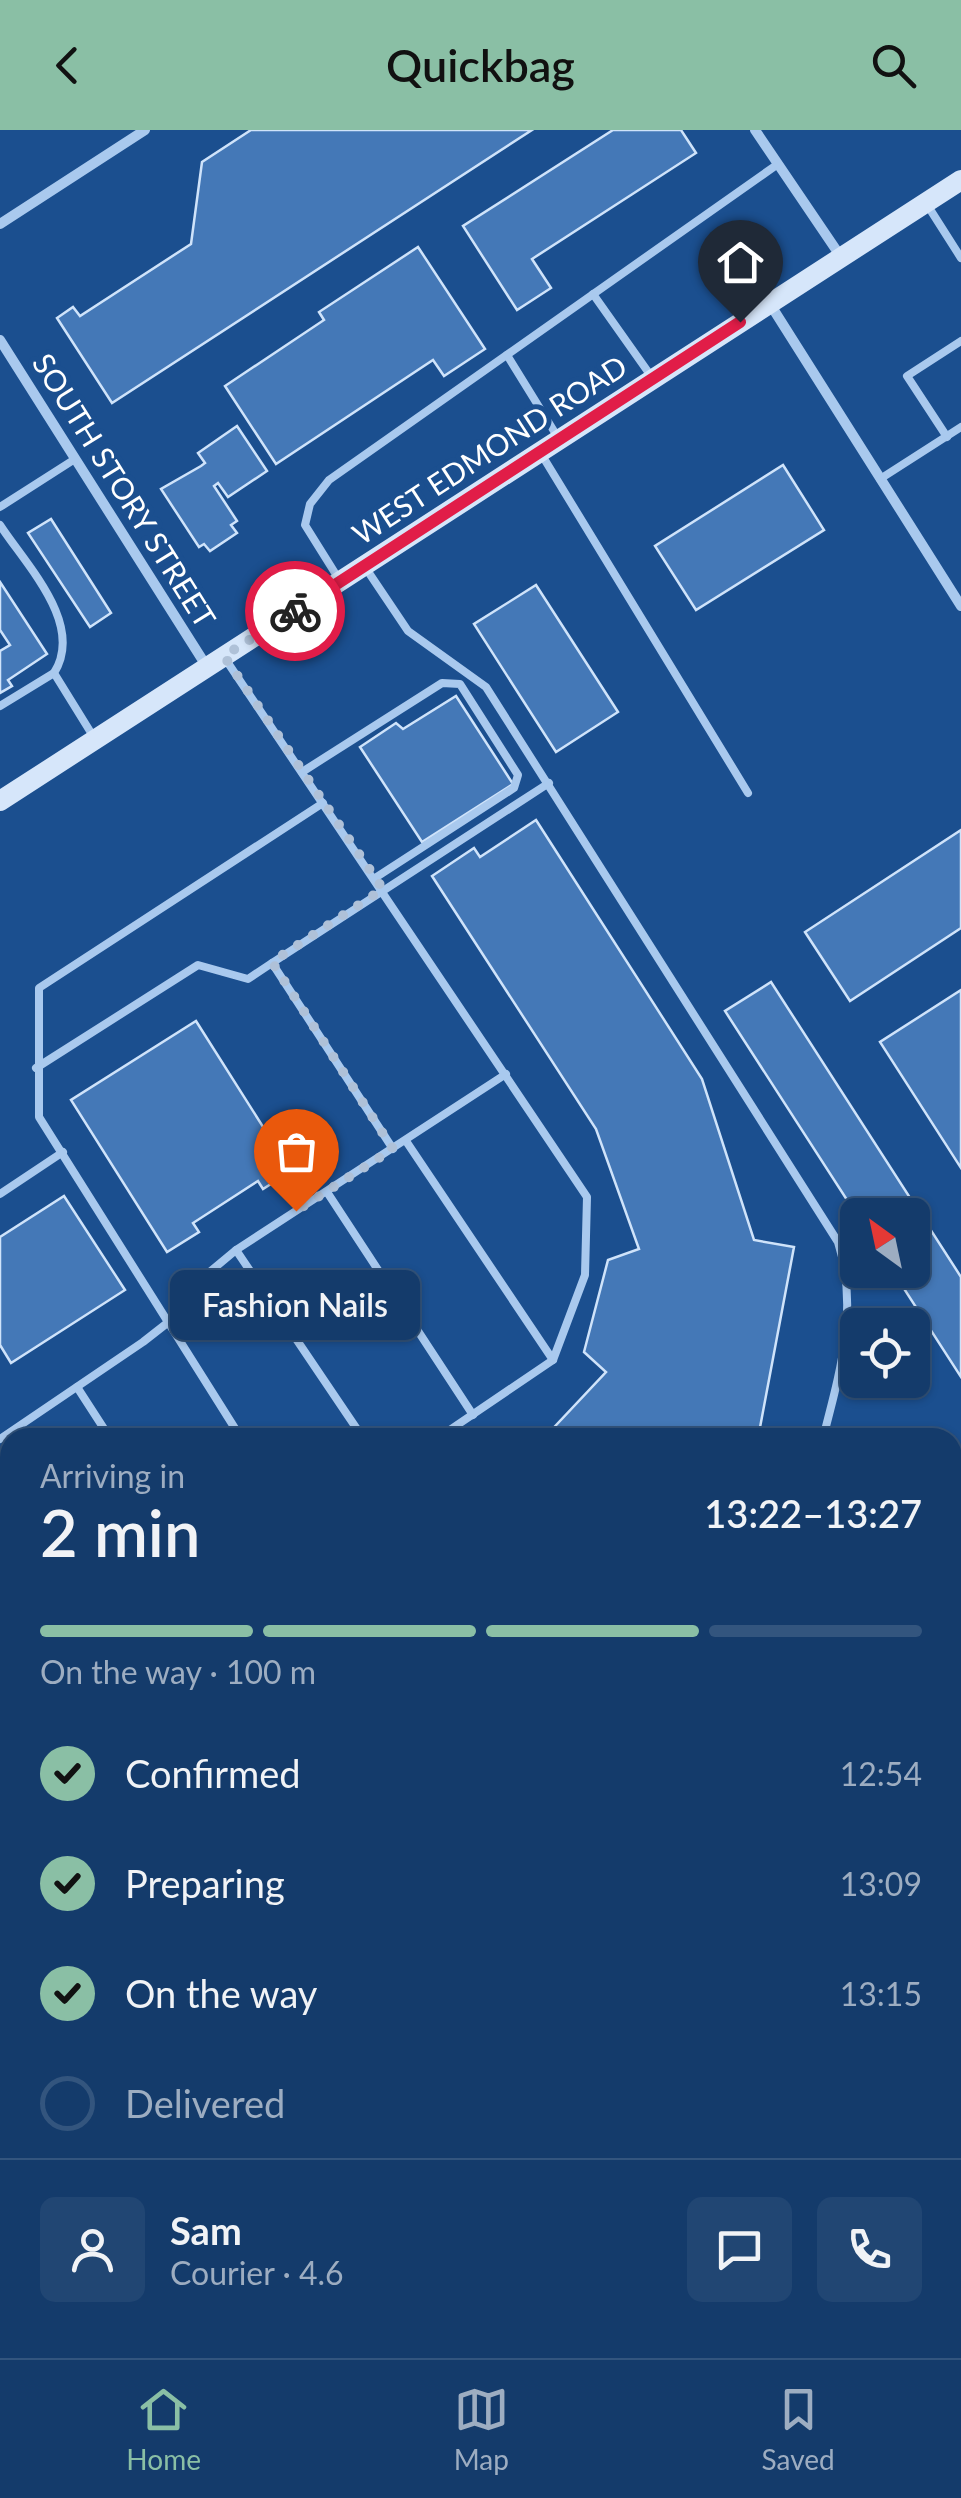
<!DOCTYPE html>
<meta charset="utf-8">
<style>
body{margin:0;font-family:Lato,sans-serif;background:#214673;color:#f1f3f6;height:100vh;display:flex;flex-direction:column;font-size:38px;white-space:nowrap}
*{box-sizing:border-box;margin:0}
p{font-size:32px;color:#9dadc1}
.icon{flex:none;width:55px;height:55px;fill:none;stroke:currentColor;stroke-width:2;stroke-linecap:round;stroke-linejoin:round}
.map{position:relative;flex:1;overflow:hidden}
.panel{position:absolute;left:0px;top:1298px;width:962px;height:932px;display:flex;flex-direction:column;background:#143b6b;border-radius:30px 30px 0 0;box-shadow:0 2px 8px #0004,0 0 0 2px #33557e}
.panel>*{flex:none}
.needle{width:65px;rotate:327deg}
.buttons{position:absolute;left:840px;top:1068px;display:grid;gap:20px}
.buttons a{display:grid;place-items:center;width:90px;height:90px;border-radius:15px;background:#143b6b;box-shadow:0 2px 8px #0004,0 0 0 2px #33557e;font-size:50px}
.pin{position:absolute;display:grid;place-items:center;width:85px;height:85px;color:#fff;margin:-102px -42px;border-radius:50% 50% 50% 0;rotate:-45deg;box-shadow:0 0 10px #0007}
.pin .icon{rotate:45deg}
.courier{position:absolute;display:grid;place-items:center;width:100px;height:100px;margin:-50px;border:8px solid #e11d48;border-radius:50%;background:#fff;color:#222;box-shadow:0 2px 12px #0007}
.bubble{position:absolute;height:70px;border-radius:15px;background:#143b6b;box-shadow:0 2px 8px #0004,0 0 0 2px #33557e;font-size:32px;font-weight:600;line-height:70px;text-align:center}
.headline em{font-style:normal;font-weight:600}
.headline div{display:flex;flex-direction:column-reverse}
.headline{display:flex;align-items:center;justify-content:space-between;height:170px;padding:0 40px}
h1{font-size:65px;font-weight:600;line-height:75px}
.bar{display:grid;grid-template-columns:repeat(4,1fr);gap:15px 10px;align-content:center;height:120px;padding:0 40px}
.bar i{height:12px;border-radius:8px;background:#33557e}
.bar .active{background:#8abfa5}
.bar p{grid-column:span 4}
.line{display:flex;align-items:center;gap:25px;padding:0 40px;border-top:2px solid #33557e}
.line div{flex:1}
.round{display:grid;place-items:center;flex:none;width:105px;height:105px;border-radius:15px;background:#214673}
ol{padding:0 40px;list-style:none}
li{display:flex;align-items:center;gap:30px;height:110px}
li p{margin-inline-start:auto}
li .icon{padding:10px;border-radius:50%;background:#8abfa5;color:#111;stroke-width:4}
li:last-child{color:#9dadc1}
li i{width:55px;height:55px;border:5px solid #33557e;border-radius:50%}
header{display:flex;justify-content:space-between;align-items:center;height:130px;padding:0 40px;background:#8abfa5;color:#111;font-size:45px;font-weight:600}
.dock{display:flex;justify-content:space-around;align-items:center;height:140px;border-top:2px solid #33557e;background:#143b6b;font-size:28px;color:#9dadc1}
.dock a{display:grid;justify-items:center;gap:5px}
.dock .active{color:#8abfa5}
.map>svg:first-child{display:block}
.green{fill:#2e69ad}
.building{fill:#4478b7;stroke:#cfe3fa;stroke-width:2.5}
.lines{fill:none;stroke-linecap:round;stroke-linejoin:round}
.service{stroke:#a9c9ee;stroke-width:8}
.minor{stroke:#a9c9ee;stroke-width:10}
.secondary{stroke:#d6e6fa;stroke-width:20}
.done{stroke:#afc1d8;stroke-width:10;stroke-dasharray:0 18}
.route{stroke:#e11d48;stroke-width:12}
.labels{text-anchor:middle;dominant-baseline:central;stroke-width:10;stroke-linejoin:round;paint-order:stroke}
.street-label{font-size:30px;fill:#fff;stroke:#1b4f8f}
</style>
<header><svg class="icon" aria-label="back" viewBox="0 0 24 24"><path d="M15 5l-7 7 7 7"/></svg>Quickbag<svg class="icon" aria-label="search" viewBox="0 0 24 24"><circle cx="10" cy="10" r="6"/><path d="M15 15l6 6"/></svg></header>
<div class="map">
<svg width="961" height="2228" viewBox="0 0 961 2228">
<rect width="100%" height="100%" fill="#1b4f8f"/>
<path class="green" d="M0,1560L10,1576V1641L0,1647Z"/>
<g class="building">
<path d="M251,0H532L112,273L57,188L73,177L80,186L191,114L202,32Z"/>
<path d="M613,0H681L696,23L532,129L551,158L517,180L463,96Z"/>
<path d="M418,117L485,219L444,246L433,230L276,334L225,256L324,190L319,182Z"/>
<path d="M237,296L267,341L228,367L218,353L214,356L237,391L231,395L237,403L210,421L204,414L199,417L161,359L201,336L205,333L198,323Z"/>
<path d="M783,335L824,400L696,480L655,416Z"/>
<path d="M51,389L111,483L90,497L28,403Z"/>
<path d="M0,452L47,524L8,550L12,556L0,563V521L10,515L0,500Z"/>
<path d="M536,455L618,582L556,622L474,494Z"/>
<path d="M456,566L513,654L422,712L360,617L396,593L403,599Z"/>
<path d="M536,690L702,949L754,1110L794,1117L758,1308H544L606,1242L584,1222L608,1130L639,1119L596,999L432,746L474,718L480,727Z"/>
<path d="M961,700V798L850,871L805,802Z"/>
<path d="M771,852L961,1147V1247L892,1140H912V1085L858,1087L725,881Z"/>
<path d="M961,860V1038L880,912Z"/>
<path d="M196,891L291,1041L263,1059L258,1051L193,1093L199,1102L167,1122L71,970Z"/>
<path d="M64,1066L125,1160L11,1233L0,1215V1107Z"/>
<path d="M5,1796L10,1803V1854L0,1861V1799Z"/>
<path d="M8,1998L12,2220L0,2228V2003Z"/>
<path d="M952,2076L961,2089V2228H910L905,2220H952Z"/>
<path d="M218,2220H260L265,2228H206Z"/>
</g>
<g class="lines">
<g class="service">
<path d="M926,73L961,128"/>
<path d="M593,164L651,246"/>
<path d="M507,225L557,306"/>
<path d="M947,307L907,246L961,211"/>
<path d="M540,322L748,663"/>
<path d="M880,349L961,297"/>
<path d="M0,377L75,329"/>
<path d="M0,395C26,435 85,494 54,543L93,606"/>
<path d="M365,437L408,501L486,557L838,1112C859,1179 840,1242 823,1308"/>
<path d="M340,451L305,395L310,374L329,350L778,34"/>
<path d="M224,527L587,1067L585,1145L553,1230L438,1308"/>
<path d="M0,576L54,543"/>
<path d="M302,642L442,553L460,554L518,645L514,658L375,748"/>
<path d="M36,938L198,835L248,849L272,833"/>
<path d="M406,1011L553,1230"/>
<path d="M393,1019L272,833L549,653"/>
<path d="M327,1062L473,1285"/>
<path d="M0,1064L63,1022"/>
<path d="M236,1120L363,1308"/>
<path d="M77,1257L110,1308"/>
<path d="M241,1308L39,987V858L323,673"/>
<path d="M0,1309L143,1212L166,1194L200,1150L236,1120L506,944"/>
<path d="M0,1330L10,1345"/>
<path d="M0,1739L10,1750"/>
<path d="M0,1889L10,1883"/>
<path d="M0,1953L10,1946"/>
<path d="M952,1984L961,1997"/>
<path d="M714,2220L718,2228"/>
<path d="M840,2220L846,2228"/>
<path d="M42,2228L54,2220"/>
<path d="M818,2228L830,2220"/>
</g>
<g class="minor">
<path d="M755,0L841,127"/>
<path d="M0,94L145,0"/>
<path d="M770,174L961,476"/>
<path d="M0,210L207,537"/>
</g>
<g class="secondary">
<path d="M0,671L961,50"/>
<path d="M0,1501L10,1517"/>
<path d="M461,2220L466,2228"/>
</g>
</g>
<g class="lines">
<path class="done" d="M295,481L224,526L383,759L272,832L393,1019L296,1081"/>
<path class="route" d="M295,481L740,192"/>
</g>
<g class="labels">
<g class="street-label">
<text transform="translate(489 319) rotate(-33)">WEST EDMOND ROAD</text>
<text transform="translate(125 360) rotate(58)">SOUTH STORY STREET</text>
</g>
</g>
</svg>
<div class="buttons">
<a><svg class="needle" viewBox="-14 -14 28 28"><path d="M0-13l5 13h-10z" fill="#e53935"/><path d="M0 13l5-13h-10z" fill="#9dadc1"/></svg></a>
<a><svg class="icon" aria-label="locate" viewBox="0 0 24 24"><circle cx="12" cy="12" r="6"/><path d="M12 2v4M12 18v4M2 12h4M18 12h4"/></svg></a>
</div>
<div class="pin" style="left:296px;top:1081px;background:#ea580c"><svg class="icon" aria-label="bag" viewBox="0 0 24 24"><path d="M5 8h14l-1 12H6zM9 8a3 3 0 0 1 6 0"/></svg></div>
<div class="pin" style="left:740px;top:192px;background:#1f2937"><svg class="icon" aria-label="home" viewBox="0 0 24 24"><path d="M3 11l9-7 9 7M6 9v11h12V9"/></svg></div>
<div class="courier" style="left:295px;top:481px"><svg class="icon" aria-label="bike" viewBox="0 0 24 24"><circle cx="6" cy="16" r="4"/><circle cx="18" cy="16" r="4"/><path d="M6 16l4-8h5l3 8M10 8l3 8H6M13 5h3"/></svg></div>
<div class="bubble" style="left:170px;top:1140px;width:250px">Fashion Nails</div>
<section class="panel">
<div class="headline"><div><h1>2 min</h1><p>Arriving in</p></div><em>13:22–13:27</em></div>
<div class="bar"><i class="active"></i><i class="active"></i><i class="active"></i><i></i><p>On the way · 100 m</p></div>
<ol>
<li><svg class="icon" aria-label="check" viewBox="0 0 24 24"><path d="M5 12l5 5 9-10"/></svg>Confirmed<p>12:54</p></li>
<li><svg class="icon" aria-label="check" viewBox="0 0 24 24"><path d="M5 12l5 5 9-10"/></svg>Preparing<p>13:09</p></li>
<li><svg class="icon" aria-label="check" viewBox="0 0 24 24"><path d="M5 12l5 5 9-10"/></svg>On the way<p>13:15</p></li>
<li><i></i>Delivered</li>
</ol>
<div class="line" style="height:180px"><a class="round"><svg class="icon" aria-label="person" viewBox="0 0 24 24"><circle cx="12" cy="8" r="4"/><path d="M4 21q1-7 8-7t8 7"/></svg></a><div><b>Sam</b><p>Courier · 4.6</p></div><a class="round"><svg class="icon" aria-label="chat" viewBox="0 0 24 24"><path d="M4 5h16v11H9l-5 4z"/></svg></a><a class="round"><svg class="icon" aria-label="phone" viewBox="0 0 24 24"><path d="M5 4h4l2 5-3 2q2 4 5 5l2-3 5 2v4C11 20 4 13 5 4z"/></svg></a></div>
</section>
</div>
<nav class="dock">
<a class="active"><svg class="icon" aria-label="home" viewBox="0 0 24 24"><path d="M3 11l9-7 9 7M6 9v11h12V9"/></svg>Home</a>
<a><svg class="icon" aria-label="map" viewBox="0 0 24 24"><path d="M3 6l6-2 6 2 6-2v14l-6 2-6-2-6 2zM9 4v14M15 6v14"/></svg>Map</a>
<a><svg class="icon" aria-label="saved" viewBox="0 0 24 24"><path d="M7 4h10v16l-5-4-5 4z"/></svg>Saved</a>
</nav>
